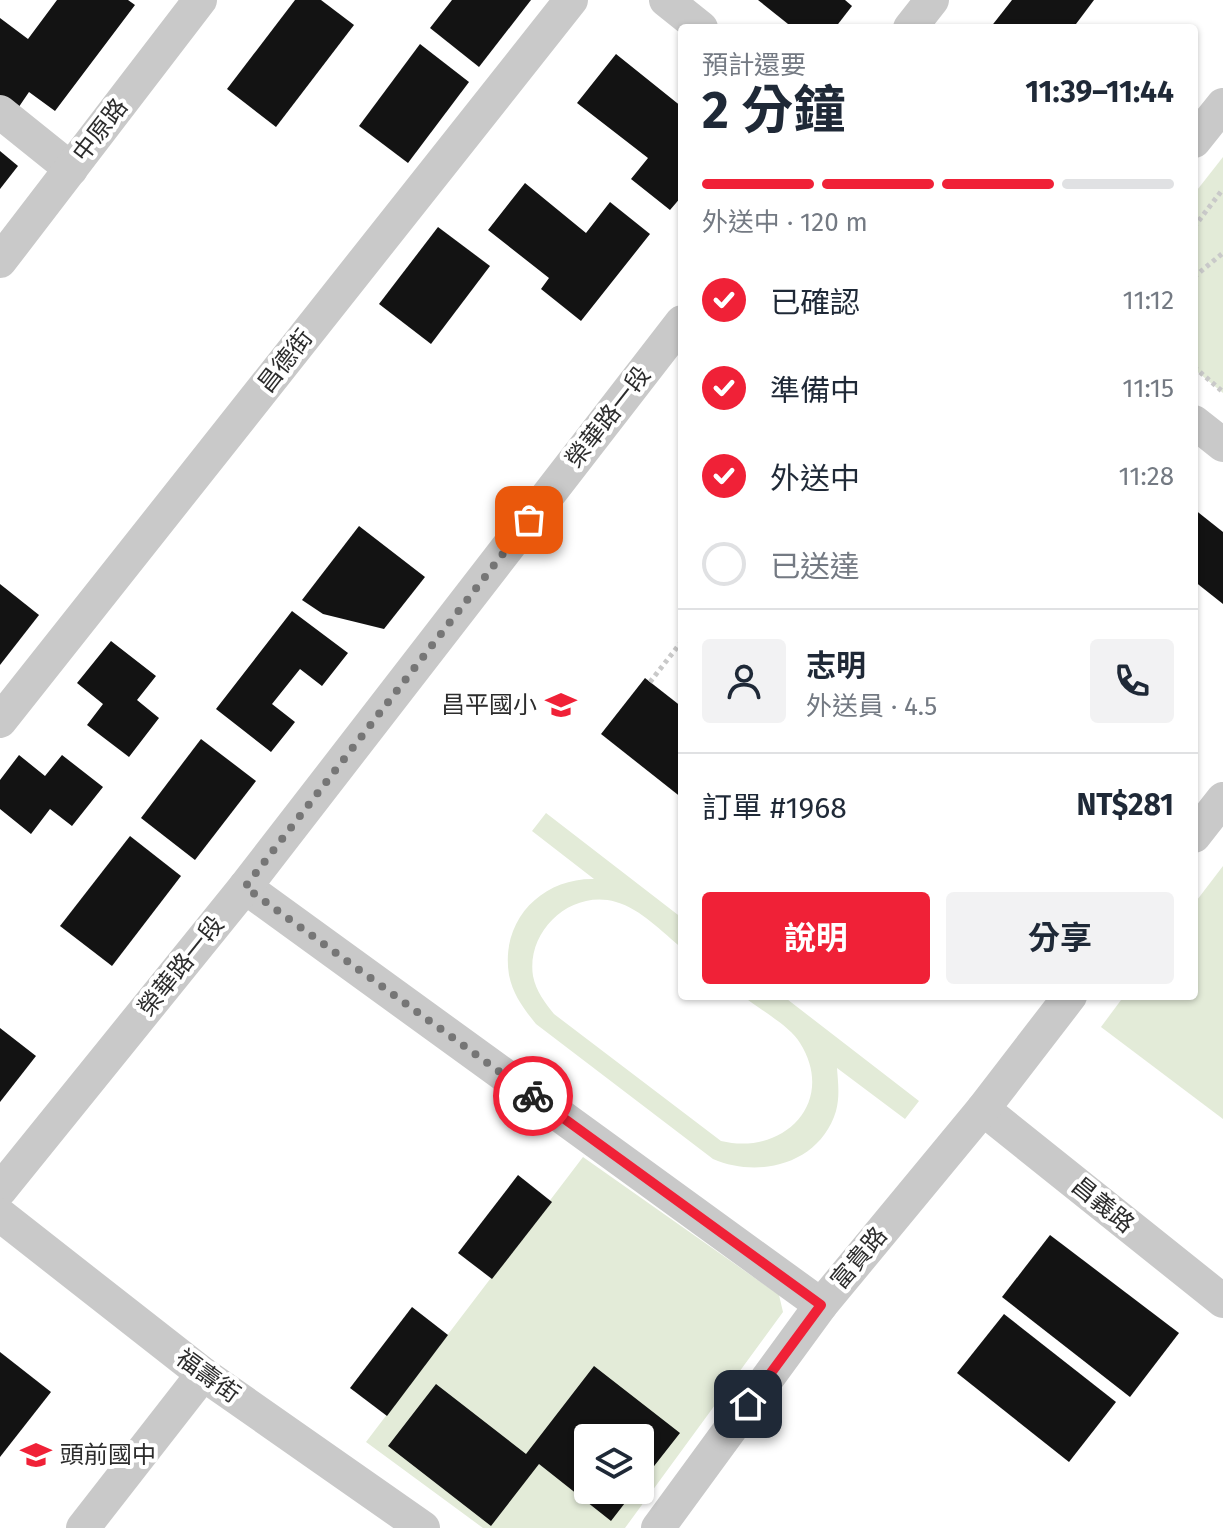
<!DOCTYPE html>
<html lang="zh-TW">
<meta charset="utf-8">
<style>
body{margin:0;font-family:"Fira Sans","Noto Sans TC",sans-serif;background:#f2f2f3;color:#1f2937;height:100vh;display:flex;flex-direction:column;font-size:30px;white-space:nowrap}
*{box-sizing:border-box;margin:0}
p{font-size:26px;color:#747a83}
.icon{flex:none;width:44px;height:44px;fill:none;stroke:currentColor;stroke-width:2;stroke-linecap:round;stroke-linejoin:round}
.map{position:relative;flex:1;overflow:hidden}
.sheet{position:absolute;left:678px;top:24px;width:520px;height:976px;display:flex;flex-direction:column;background:#fff;border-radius:8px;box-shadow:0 2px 6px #0004}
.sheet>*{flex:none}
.buttons{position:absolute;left:574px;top:1424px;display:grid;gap:16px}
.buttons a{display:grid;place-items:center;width:80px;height:80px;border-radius:8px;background:#fff;box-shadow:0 2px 6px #0004;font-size:40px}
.pin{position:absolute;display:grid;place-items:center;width:68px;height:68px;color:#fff;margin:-34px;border-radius:16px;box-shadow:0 4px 12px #0006}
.courier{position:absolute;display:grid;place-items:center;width:80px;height:80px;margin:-40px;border:6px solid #f02137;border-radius:50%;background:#fff;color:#222;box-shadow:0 2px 10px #0007}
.summary em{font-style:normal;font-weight:700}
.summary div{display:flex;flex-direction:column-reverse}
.summary{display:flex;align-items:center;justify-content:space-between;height:136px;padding:0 24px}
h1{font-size:52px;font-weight:700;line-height:60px}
.bar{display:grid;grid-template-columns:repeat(4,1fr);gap:12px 8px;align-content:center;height:96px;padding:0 24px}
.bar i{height:10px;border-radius:6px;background:#e0e1e3}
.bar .selected{background:#f02137}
.bar p{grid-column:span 4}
.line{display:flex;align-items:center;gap:20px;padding:0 24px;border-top:2px solid #e0e1e3}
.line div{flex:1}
.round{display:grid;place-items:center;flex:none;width:84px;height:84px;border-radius:8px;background:#f2f2f3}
ol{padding:0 24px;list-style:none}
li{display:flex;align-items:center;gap:24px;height:88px}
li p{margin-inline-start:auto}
li .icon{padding:8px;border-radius:50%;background:#f02137;color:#fff;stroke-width:4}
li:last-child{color:#747a83}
li i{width:44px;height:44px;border:4px solid #e0e1e3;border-radius:50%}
.button{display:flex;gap:16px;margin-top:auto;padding:16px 24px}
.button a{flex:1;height:92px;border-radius:8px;background:#f02137;color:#fff;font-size:32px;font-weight:700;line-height:92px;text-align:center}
.button a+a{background:#f2f2f3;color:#1f2937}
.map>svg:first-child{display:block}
.green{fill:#e3ebd8;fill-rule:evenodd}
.building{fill:#131313}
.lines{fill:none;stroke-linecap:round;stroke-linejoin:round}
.path{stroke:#c9c9c9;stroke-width:5;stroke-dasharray:4 4;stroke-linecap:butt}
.minor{stroke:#c9c9c9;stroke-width:34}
.done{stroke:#767676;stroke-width:8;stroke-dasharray:0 14.4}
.route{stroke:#f02137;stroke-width:10}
.labels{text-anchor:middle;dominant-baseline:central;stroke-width:8;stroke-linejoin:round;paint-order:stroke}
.street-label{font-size:24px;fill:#2c2c2c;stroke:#fff}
.poi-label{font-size:24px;fill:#2c2c2c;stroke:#fff;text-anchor:end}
</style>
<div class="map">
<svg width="1223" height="1528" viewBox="0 0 1223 1528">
<rect width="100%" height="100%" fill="#fff"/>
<g class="green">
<path d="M1223,157V393L1194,369V194Z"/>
<path d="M546,813L682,918V948C662,932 641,909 616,902C571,889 526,931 533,976C536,991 545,1003 554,1014L721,1141C784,1156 837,1102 800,1043C789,1025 760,1010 743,996H783L919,1101L905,1119L837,1068C838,1082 840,1096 836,1111C820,1164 759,1179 713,1159L536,1024C524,1009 513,995 509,975C500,920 542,878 594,879L532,831Z"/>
<path d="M1223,866V1119L1101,1027L1124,996H1194V904Z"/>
<path d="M583,1157L779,1295L783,1312L625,1528H483L366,1442ZM588,1438H640V1490H588Z"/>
</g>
<g class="building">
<path d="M57,0H128L135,5L55,111L29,92L12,117L0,108V18L28,39Z"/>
<path d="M295,0H321L354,25L276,127L227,89Z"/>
<path d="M452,0H531L479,67L430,28Z"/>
<path d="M758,0H845L852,6L835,28H793Z"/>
<path d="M1012,0H1094L1073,28H990Z"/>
<path d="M420,44L469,82L408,163L359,126Z"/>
<path d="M616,54L682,107V196L670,210L631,179L648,158L577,103Z"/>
<path d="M0,151L18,166L0,189Z"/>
<path d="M525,183L586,233L610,202L650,234L581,321L541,289L549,278L488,230Z"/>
<path d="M438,227L490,266L431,344L379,304Z"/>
<path d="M1194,509L1223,532V604L1194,581Z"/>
<path d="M359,526L425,577L384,629L323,614L302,600Z"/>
<path d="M0,584L39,615L0,665Z"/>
<path d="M292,611L348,653L322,686L300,669L272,704L295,722L271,752L216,709Z"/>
<path d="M111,641L156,676L137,700L159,718L129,757L87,725L103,704L77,683Z"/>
<path d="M645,678L682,707V798L601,734Z"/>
<path d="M201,739L256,781L195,860L141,818Z"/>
<path d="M19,755L45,776L62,755L103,787L72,826L50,809L31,834L0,809V780Z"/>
<path d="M130,836L181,876L112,966L60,926Z"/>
<path d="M0,1028L36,1056L0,1102Z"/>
<path d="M518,1175L552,1202L492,1279L458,1253Z"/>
<path d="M1050,1235L1179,1333L1130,1397L1002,1297Z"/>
<path d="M412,1307L448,1335L387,1416L350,1388Z"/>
<path d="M1004,1314L1116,1402L1069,1462L957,1373Z"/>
<path d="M0,1352L51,1392L0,1457Z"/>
<path d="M594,1366L680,1433L640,1484V1438H588V1490H635L611,1521L539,1464L491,1526L388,1446L436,1384L526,1454Z"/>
</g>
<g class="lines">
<g class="path">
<path d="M1194,227L1223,189"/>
<path d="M1194,277L1223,253"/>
<path d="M1194,367L1223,392"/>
<path d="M650,682L682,641"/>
</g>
<g class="minor">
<path d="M666,0L701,28"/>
<path d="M910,28L932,0"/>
<path d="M0,112L71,169"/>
<path d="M1194,141L1223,105"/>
<path d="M0,261L200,0"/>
<path d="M1194,422L1223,445"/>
<path d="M0,721L571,0"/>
<path d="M1194,836L1223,799"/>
<path d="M245,887L821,1305"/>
<path d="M983,1109L1223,1301"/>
<path d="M0,1190L245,887L682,322"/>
<path d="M0,1215L203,1374L423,1528"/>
<path d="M83,1528L203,1374"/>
<path d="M658,1528L821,1305L983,1109L1070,996"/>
</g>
</g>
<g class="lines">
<path class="done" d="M529,520L245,887L533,1096"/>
<path class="route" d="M533,1096L821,1305L748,1404"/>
</g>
<defs>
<g id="school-bare" transform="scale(2.4)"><path d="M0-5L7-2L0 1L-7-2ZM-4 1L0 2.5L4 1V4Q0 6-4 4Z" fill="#f02137" stroke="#fff" stroke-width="2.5" paint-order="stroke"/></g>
</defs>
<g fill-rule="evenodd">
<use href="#school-bare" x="561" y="705"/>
<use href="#school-bare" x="36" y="1455"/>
</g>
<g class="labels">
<g class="street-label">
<text transform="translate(100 130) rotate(-52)">中原路</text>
<text transform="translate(285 361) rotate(-52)">昌德街</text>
<text transform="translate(608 417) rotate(-52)">榮華路一段</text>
<text transform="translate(181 966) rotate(-51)">榮華路一段</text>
<text transform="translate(1103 1205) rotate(39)">昌義路</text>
<text transform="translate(859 1258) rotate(-50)">富貴路</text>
<text transform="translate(208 1376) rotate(36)">福壽街</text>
</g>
<g class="poi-label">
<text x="537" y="705">昌平國小</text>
<text x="60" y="1455" text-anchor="start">頭前國中</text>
</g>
</g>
</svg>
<div class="buttons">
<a><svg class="icon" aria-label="layers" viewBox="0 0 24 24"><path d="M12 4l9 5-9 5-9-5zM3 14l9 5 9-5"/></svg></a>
</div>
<div class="pin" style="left:529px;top:520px;background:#ea580c"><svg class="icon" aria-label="bag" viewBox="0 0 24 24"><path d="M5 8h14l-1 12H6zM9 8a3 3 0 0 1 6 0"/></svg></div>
<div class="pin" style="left:748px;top:1404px;background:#1f2937"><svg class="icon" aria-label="home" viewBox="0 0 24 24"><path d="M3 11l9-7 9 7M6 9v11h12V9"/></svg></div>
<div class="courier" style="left:533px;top:1096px"><svg class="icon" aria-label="bike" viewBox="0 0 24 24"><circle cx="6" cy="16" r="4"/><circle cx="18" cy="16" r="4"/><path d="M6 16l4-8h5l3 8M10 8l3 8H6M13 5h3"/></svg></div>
<section class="sheet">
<div class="summary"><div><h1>2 分鐘</h1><p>預計還要</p></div><em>11:39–11:44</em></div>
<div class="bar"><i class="selected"></i><i class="selected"></i><i class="selected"></i><i></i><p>外送中 · 120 m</p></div>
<ol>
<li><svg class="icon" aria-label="check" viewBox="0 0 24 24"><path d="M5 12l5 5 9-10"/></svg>已確認<p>11:12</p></li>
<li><svg class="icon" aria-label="check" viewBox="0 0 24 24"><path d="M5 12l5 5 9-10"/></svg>準備中<p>11:15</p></li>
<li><svg class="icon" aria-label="check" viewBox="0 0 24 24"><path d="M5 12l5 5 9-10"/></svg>外送中<p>11:28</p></li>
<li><i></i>已送達</li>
</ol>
<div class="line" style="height:144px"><a class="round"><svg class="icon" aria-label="person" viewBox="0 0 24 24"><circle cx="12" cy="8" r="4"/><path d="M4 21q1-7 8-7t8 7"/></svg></a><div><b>志明</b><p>外送員 · 4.5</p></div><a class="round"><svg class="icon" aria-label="phone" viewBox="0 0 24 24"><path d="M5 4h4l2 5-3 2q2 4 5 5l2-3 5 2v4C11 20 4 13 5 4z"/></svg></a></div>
<div class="line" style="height:104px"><div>訂單 #1968</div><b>NT$281</b></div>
<div class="button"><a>說明</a><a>分享</a></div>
</section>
</div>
